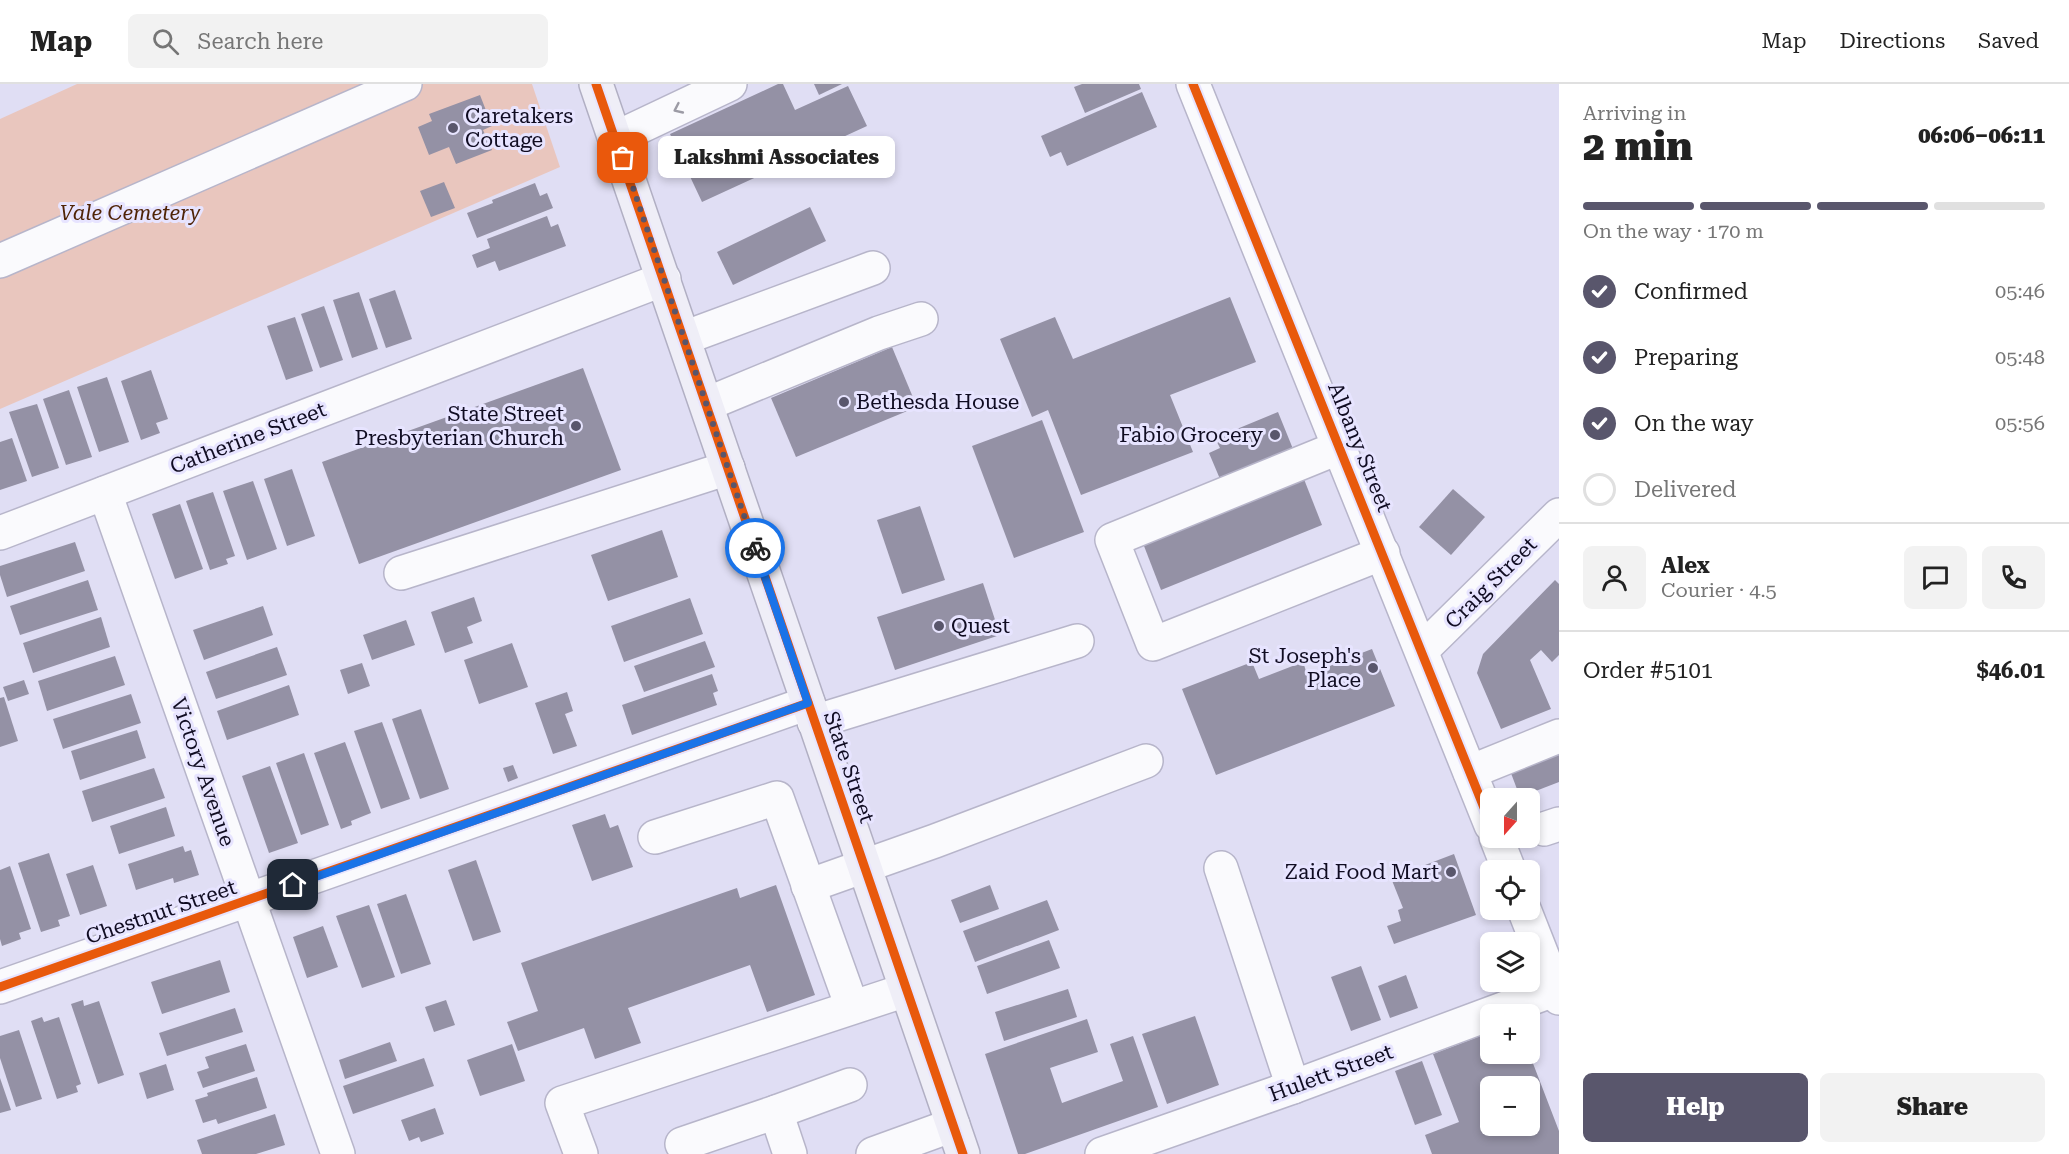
<!DOCTYPE html>
<meta charset="utf-8">
<style>
body{margin:0;font-family:"Roboto Serif",serif;background:#f2f2f2;color:#222;height:100vh;display:flex;flex-direction:column;font-size:22px;white-space:nowrap}
*{box-sizing:border-box;margin:0}
p{font-size:20px;color:#767676}
.icon{flex:none;width:33px;height:33px;fill:none;stroke:currentColor;stroke-width:2;stroke-linecap:round;stroke-linejoin:round}
.map{position:relative;flex:1;overflow:hidden}
.details{display:flex;flex-direction:column;background:#fff;width:510px}
.details>*{flex:none}
.needle{width:39px;rotate:201deg}
.controls{position:absolute;left:1480px;top:704px;display:grid;gap:12px}
.controls a{display:grid;place-items:center;width:60px;height:60px;border-radius:9px;background:#fff;box-shadow:0 3px 9px #0003;font-size:30px}
.pin{position:absolute;display:grid;place-items:center;width:51px;height:51px;color:#fff;margin:-26px;border-radius:12px;box-shadow:0 3px 9px #0006}
.courier{position:absolute;display:grid;place-items:center;width:60px;height:60px;margin:-30px;border:4px solid #1a73e8;border-radius:50%;background:#fff;color:#222;box-shadow:0 2px 8px #0007}
.bubble{position:absolute;height:42px;border-radius:9px;background:#fff;box-shadow:0 3px 9px #0003;font-size:20px;font-weight:800;line-height:42px;text-align:center}
.summary em{font-style:normal;font-weight:800}
.summary div{display:flex;flex-direction:column-reverse}
.summary{display:flex;align-items:center;justify-content:space-between;height:102px;padding:0 24px}
h1{font-size:39px;font-weight:800;line-height:45px}
.bar{display:grid;grid-template-columns:repeat(4,1fr);gap:9px 6px;align-content:center;height:72px;padding:0 24px}
.bar i{height:8px;border-radius:4px;background:#e0e0e0}
.bar .on{background:#59566c}
.bar p{grid-column:span 4}
.line{display:flex;align-items:center;gap:15px;padding:0 24px;border-top:2px solid #e0e0e0}
.line div{flex:1}
.round{display:grid;place-items:center;flex:none;width:63px;height:63px;border-radius:9px;background:#f2f2f2}
ol{padding:0 24px;list-style:none}
li{display:flex;align-items:center;gap:18px;height:66px}
li p{margin-inline-start:auto}
li .icon{padding:6px;border-radius:50%;background:#59566c;color:#fff;stroke-width:4}
li:last-child{color:#767676}
li i{width:33px;height:33px;border:3px solid #e0e0e0;border-radius:50%}
.action{display:flex;gap:12px;margin-top:auto;padding:12px 24px}
.action a{flex:1;height:69px;border-radius:9px;background:#59566c;color:#fff;font-size:24px;font-weight:800;line-height:69px;text-align:center}
.action a+a{background:#f2f2f2;color:#222}
header{display:flex;align-items:center;gap:36px;box-sizing:border-box;height:84px;padding:0 30px;background:#fff;border-bottom:2px solid #e0e0e0}
header strong{font-size:28px}
nav{display:flex;gap:33px;margin-inline-start:auto;font-size:21px}
.search{width:420px;height:54px;background:#f2f2f2;display:flex;align-items:center;gap:15px;box-sizing:border-box;padding:0 21px;border-radius:9px;color:#767676;font-size:22px}
main{display:flex;flex:1;min-height:0}
.map>svg:first-child{display:block}
.green{fill:#e9c6be}
.building{fill:#9491a5;fill-rule:evenodd}
.lines{fill:none;stroke-linecap:round;stroke-linejoin:round}
.minor-casing{stroke:#b7b5ca;stroke-width:36}
.major-casing{stroke:#b1afc3;stroke-width:36}
.minor{stroke:#fafafd;stroke-width:33}
.major{stroke:#efeef7;stroke-width:33}
.cycleway-casing{stroke:#e7e4ff;stroke-width:13}
.cycleway{stroke:#e8590c;stroke-width:9}
.oneway{stroke:#9c9ba5}
.done{stroke:#59566c;stroke-width:6;stroke-dasharray:0 10.8}
.route{stroke:#1a73e8;stroke-width:8}
.poi-dot{fill:#59566c;stroke:#e7e4ff;stroke-width:2}
.labels{text-anchor:middle;dominant-baseline:central;stroke-width:6;stroke-linejoin:round;paint-order:stroke}
.poi-label{font-size:21px;fill:#100c22;stroke:#e7e4ff;text-anchor:end}
.park-label{font-size:21px;font-style:italic;fill:#4f2306;stroke:#e7e4ff}
.street-label{font-size:21px;fill:#100c22;stroke:#e7e4ff}
</style>
<header>
<strong>Map</strong>
<div class="search"><svg class="icon" aria-label="search" viewBox="0 0 24 24"><circle cx="10" cy="10" r="6"/><path d="M15 15l6 6"/></svg>Search here</div>
<nav><a>Map</a><a>Directions</a><a>Saved</a></nav>
</header>
<main>
<div class="map">
<svg width="1559" height="1070" viewBox="0 0 1559 1070">
<rect width="100%" height="100%" fill="#e0def4"/>
<path class="green" d="M77,0H532L560,83L0,325V35Z"/>
<g class="building">
<path d="M778,0H783L795,26L848,2L867,42L702,118L670,50Z"/>
<path d="M814,0H842L819,11Z"/>
<path d="M1082,0H1139L1141,5L1085,29L1074,3Z"/>
<path d="M1142,8L1157,43L1067,82L1061,68L1050,73L1041,52Z"/>
<path d="M480,11L492,42L483,46L492,66L456,80L449,63L429,71L418,43L432,37L429,30Z"/>
<path d="M444,98L455,124L431,133L420,107Z"/>
<path d="M535,99L540,112L547,109L553,124L477,154L467,129L493,119L492,116Z"/>
<path d="M810,123L826,157L733,201L717,168Z"/>
<path d="M547,132L551,143L558,140L566,162L499,187L495,177L477,184L472,171L490,164L487,155Z"/>
<path d="M395,206L412,255L386,264L369,215Z"/>
<path d="M359,208L378,265L352,274L333,216Z"/>
<path d="M1230,213L1256,278L1170,311L1193,368L1081,411L1048,326L1032,333L1000,255L1055,233L1073,275Z"/>
<path d="M324,222L343,276L320,284L301,230Z"/>
<path d="M295,233L313,287L286,296L267,242Z"/>
<path d="M892,263L917,323L796,373L771,314Z"/>
<path d="M583,284L621,386L359,480L322,378Z"/>
<path d="M151,286L168,335L156,339L160,349L141,356L121,297Z"/>
<path d="M107,293L129,358L99,368L77,303Z"/>
<path d="M69,306L92,373L66,381L43,315Z"/>
<path d="M37,320L59,384L32,393L9,328Z"/>
<path d="M1278,328L1293,365L1220,395L1209,369L1220,364L1215,354Z"/>
<path d="M1042,336L1084,448L1014,474L972,362Z"/>
<path d="M12,354L27,397L0,406V358Z"/>
<path d="M292,385L315,452L287,462L264,395Z"/>
<path d="M1300,385L1322,441L1161,506L1139,449Z"/>
<path d="M253,397L277,465L247,476L223,407Z"/>
<path d="M1453,405L1485,433L1451,471L1419,443Z"/>
<path d="M213,408L235,472L226,475L228,480L210,486L186,417Z"/>
<path d="M180,420L203,485L175,495L152,430Z"/>
<path d="M920,422L945,496L902,510L877,436Z"/>
<path d="M662,446L678,493L608,517L591,471Z"/>
<path d="M75,458L85,487L7,513L0,491V482Z"/>
<path d="M88,496L98,526L20,551L10,522Z"/>
<path d="M1555,496L1559,500V571L1552,578L1541,566L1530,576L1551,625L1501,645L1477,589L1483,570Z"/>
<path d="M983,499L1000,551L895,586L877,533Z"/>
<path d="M474,513L482,537L467,543L473,559L445,569L431,528Z"/>
<path d="M690,514L703,550L624,578L611,542Z"/>
<path d="M263,522L273,551L204,576L193,546Z"/>
<path d="M101,533L110,563L33,589L23,559Z"/>
<path d="M406,536L415,561L372,576L363,551Z"/>
<path d="M705,557L715,583L644,608L634,582Z"/>
<path d="M512,559L528,603L479,620L464,576Z"/>
<path d="M277,563L287,591L216,615L206,588Z"/>
<path d="M1372,565L1395,622L1216,691L1182,605L1252,578L1259,595L1303,578L1307,590Z"/>
<path d="M115,572L125,601L47,627L38,597Z"/>
<path d="M362,579L370,602L348,610L340,586Z"/>
<path d="M712,590L718,607L713,609L717,621L632,651L622,621Z"/>
<path d="M24,596L29,610L8,617L3,603Z"/>
<path d="M289,601L299,631L227,656L217,627Z"/>
<path d="M567,608L573,627L565,630L577,662L553,670L535,619Z"/>
<path d="M131,610L141,639L63,665L53,635Z"/>
<path d="M4,613L18,657L0,663V614Z"/>
<path d="M421,625L449,705L420,715L392,635Z"/>
<path d="M382,638L410,715L381,725L354,647Z"/>
<path d="M137,646L146,674L80,696L71,667Z"/>
<path d="M345,658L371,729L351,737L352,741L341,745L314,669Z"/>
<path d="M1559,666V698L1520,713L1509,684Z"/>
<path d="M304,669L329,741L301,751L276,679Z"/>
<path d="M513,681L518,694L508,698L503,684Z"/>
<path d="M270,682L298,759L269,769L242,692Z"/>
<path d="M154,684L165,714L92,738L82,707Z"/>
<path d="M166,723L175,752L119,770L110,742Z"/>
<path d="M605,730L610,744L618,741L633,783L592,797L572,741Z"/>
<path d="M183,762L185,768L191,766L199,791L174,799L173,794L136,806L128,780Z"/>
<path d="M49,769L70,832L58,836L60,842L41,848L18,779Z"/>
<path d="M1454,770L1476,831L1394,860L1387,842L1401,837L1398,826L1403,824L1391,794Z"/>
<path d="M476,776L501,848L473,857L448,786Z"/>
<path d="M93,781L107,822L80,831L66,790Z"/>
<path d="M10,782L31,845L19,849L21,855L2,862L0,855V786Z"/>
<path d="M776,801L815,911L767,928L750,881L628,924L641,959L595,975L584,944L518,967L507,938L538,927L521,879L737,804L740,814Z"/>
<path d="M990,801L999,825L960,839L951,816Z"/>
<path d="M406,810L431,880L401,890L377,820Z"/>
<path d="M1047,816L1059,846L975,878L963,847Z"/>
<path d="M369,821L395,893L362,904L336,832Z"/>
<path d="M323,842L338,883L307,894L293,853Z"/>
<path d="M1049,856L1060,884L987,910L977,882Z"/>
<path d="M220,876L230,908L162,930L151,898Z"/>
<path d="M1361,882L1381,936L1351,947L1331,893Z"/>
<path d="M1406,891L1418,924L1390,934L1378,902Z"/>
<path d="M1068,905L1077,933L1004,957L995,928Z"/>
<path d="M83,916L84,922L99,917L124,991L98,1000L71,920Z"/>
<path d="M446,916L455,941L434,948L425,923Z"/>
<path d="M235,924L243,948L167,972L159,949Z"/>
<path d="M1195,932L1219,1001L1167,1020L1142,950Z"/>
<path d="M42,933L44,938L59,933L81,1000L76,1002L78,1008L57,1015L31,937Z"/>
<path d="M1087,935L1098,968L1050,984L1062,1019L1123,997L1110,960L1133,952L1158,1023L1025,1070H1018L985,970Z"/>
<path d="M19,946L42,1015L16,1023L0,974V952Z"/>
<path d="M1491,948V969H1529L1559,1047V1070H1432L1425,1051L1459,1038L1433,970ZM1491,1002H1530V1041H1491Z"/>
<path d="M390,958L397,977L345,995L339,976Z"/>
<path d="M246,960L255,987L203,1004L197,988L209,984L205,973Z"/>
<path d="M512,960L525,997L480,1012L467,976Z"/>
<path d="M424,974L434,1002L353,1030L343,1002Z"/>
<path d="M1422,977L1442,1031L1415,1041L1395,987Z"/>
<path d="M166,980L174,1006L147,1015L139,989Z"/>
<path d="M257,993L267,1024L218,1040L216,1035L203,1039L195,1016L208,1012L207,1009Z"/>
<path d="M0,994L11,1026L0,1029Z"/>
<path d="M435,1024L444,1050L421,1058L419,1053L409,1057L401,1036Z"/>
<path d="M275,1030L285,1061L256,1070H202L197,1056Z"/>
</g>
<g class="lines">
<g class="minor-casing">
<g id="minor">
<path d="M1193,0L1491,741"/>
<path d="M616,54L730,0"/>
<path d="M0,177L405,0"/>
<path d="M684,254L873,184"/>
<path d="M707,320L879,249L921,235"/>
<path d="M1340,363L1112,456L1153,560L1383,469"/>
<path d="M105,409L338,1070"/>
<path d="M0,449L664,195"/>
<path d="M401,489L728,384"/>
<path d="M1422,566L1559,431"/>
<path d="M814,638L1077,557"/>
<path d="M1470,688L1559,652"/>
<path d="M1544,745L1559,740"/>
<path d="M655,753L777,714L852,923"/>
<path d="M1496,753L1509,786"/>
<path d="M1221,784L1293,1003"/>
<path d="M808,802L935,757L1146,677"/>
<path d="M1524,825L1559,914"/>
<path d="M0,903L808,619"/>
<path d="M776,1028L850,1001"/>
<path d="M682,1060L776,1028L790,1070"/>
<path d="M581,1070L562,1019L906,906"/>
<path d="M873,1070L953,1041"/>
<path d="M1102,1070L1293,1003L1559,904"/>
</g>
</g>
<g class="major-casing">
<path id="major" d="M596,0L963,1070"/>
</g>
<use href="#minor" class="minor"/>
<use href="#major" class="major"/>
<g class="cycleway-casing">
<g id="cycleway">
<path d="M596,0L963,1070"/>
<path d="M1193,0L1491,741"/>
<path d="M0,903L808,619"/>
</g>
</g>
<use href="#cycleway" class="cycleway"/>
</g>
<defs><path id="oneway-chevron" d="M-2-3.5L2.5 0L-2 3.5" fill="none" stroke-width="1.6" stroke-linecap="round" stroke-linejoin="round" transform="scale(1.5)"/></defs>
<use class="oneway" href="#oneway-chevron" transform="translate(678 25) rotate(155)"/>
<g class="lines">
<path class="done" d="M623,74L755,464"/>
<path class="route" d="M293,801L808,619L755,464"/>
</g>
<g class="poi-dot">
<circle cx="453" cy="44" r="6"/>
<circle cx="844" cy="318" r="6"/>
<circle cx="576" cy="342" r="6"/>
<circle cx="1275" cy="351" r="6"/>
<circle cx="939" cy="542" r="6"/>
<circle cx="1373" cy="584" r="6"/>
<circle cx="1451" cy="788" r="6"/>
</g>
<g class="labels">
<g class="poi-label">
<text x="465" y="32" text-anchor="start">Caretakers<tspan x="465" dy="24">Cottage</tspan></text>
<text x="856" y="318" text-anchor="start">Bethesda House</text>
<text x="564" y="330">State Street<tspan x="564" dy="24">Presbyterian Church</tspan></text>
<text x="1263" y="351">Fabio Grocery</text>
<text x="951" y="542" text-anchor="start">Quest</text>
<text x="1361" y="572">St Joseph's<tspan x="1361" dy="24">Place</tspan></text>
<text x="1439" y="788">Zaid Food Mart</text>
</g>
<g class="park-label">
<text x="130" y="129">Vale Cemetery</text>
</g>
<g class="street-label">
<text transform="translate(248 354) rotate(-21)">Catherine Street</text>
<text transform="translate(1360 363) rotate(68)">Albany Street</text>
<text transform="translate(1491 499) rotate(-45)">Craig Street</text>
<text transform="translate(849 683) rotate(71)">State Street</text>
<text transform="translate(203 688) rotate(71)">Victory Avenue</text>
<text transform="translate(161 828) rotate(-19)">Chestnut Street</text>
<text transform="translate(1331 989) rotate(-20)">Hulett Street</text>
</g>
</g>
</svg>
<div class="controls">
<a><svg class="needle" viewBox="-14 -14 28 28"><path d="M0-13l5 13h-10z" fill="#e53935"/><path d="M0 13l5-13h-10z" fill="#767676"/></svg></a>
<a><svg class="icon" aria-label="locate" viewBox="0 0 24 24"><circle cx="12" cy="12" r="6"/><path d="M12 2v4M12 18v4M2 12h4M18 12h4"/></svg></a>
<a><svg class="icon" aria-label="layers" viewBox="0 0 24 24"><path d="M12 4l9 5-9 5-9-5zM3 14l9 5 9-5"/></svg></a>
<a>+</a>
<a>−</a>
</div>
<div class="pin" style="left:623px;top:74px;background:#ea580c"><svg class="icon" aria-label="bag" viewBox="0 0 24 24"><path d="M5 8h14l-1 12H6zM9 8a3 3 0 0 1 6 0"/></svg></div>
<div class="pin" style="left:293px;top:801px;background:#1f2937"><svg class="icon" aria-label="home" viewBox="0 0 24 24"><path d="M3 11l9-7 9 7M6 9v11h12V9"/></svg></div>
<div class="courier" style="left:755px;top:464px"><svg class="icon" aria-label="bike" viewBox="0 0 24 24"><circle cx="6" cy="16" r="4"/><circle cx="18" cy="16" r="4"/><path d="M6 16l4-8h5l3 8M10 8l3 8H6M13 5h3"/></svg></div>
<div class="bubble" style="left:658px;top:52px;width:237px">Lakshmi Associates</div>
</div>
<section class="details">
<div class="summary"><div><h1>2 min</h1><p>Arriving in</p></div><em>06:06–06:11</em></div>
<div class="bar"><i class="on"></i><i class="on"></i><i class="on"></i><i></i><p>On the way · 170 m</p></div>
<ol>
<li><svg class="icon" aria-label="check" viewBox="0 0 24 24"><path d="M5 12l5 5 9-10"/></svg>Confirmed<p>05:46</p></li>
<li><svg class="icon" aria-label="check" viewBox="0 0 24 24"><path d="M5 12l5 5 9-10"/></svg>Preparing<p>05:48</p></li>
<li><svg class="icon" aria-label="check" viewBox="0 0 24 24"><path d="M5 12l5 5 9-10"/></svg>On the way<p>05:56</p></li>
<li><i></i>Delivered</li>
</ol>
<div class="line" style="height:108px"><a class="round"><svg class="icon" aria-label="person" viewBox="0 0 24 24"><circle cx="12" cy="8" r="4"/><path d="M4 21q1-7 8-7t8 7"/></svg></a><div><b>Alex</b><p>Courier · 4.5</p></div><a class="round"><svg class="icon" aria-label="chat" viewBox="0 0 24 24"><path d="M4 5h16v11H9l-5 4z"/></svg></a><a class="round"><svg class="icon" aria-label="phone" viewBox="0 0 24 24"><path d="M5 4h4l2 5-3 2q2 4 5 5l2-3 5 2v4C11 20 4 13 5 4z"/></svg></a></div>
<div class="line" style="height:78px"><div>Order #5101</div><b>$46.01</b></div>
<div class="action"><a>Help</a><a>Share</a></div>
</section>
</main>
